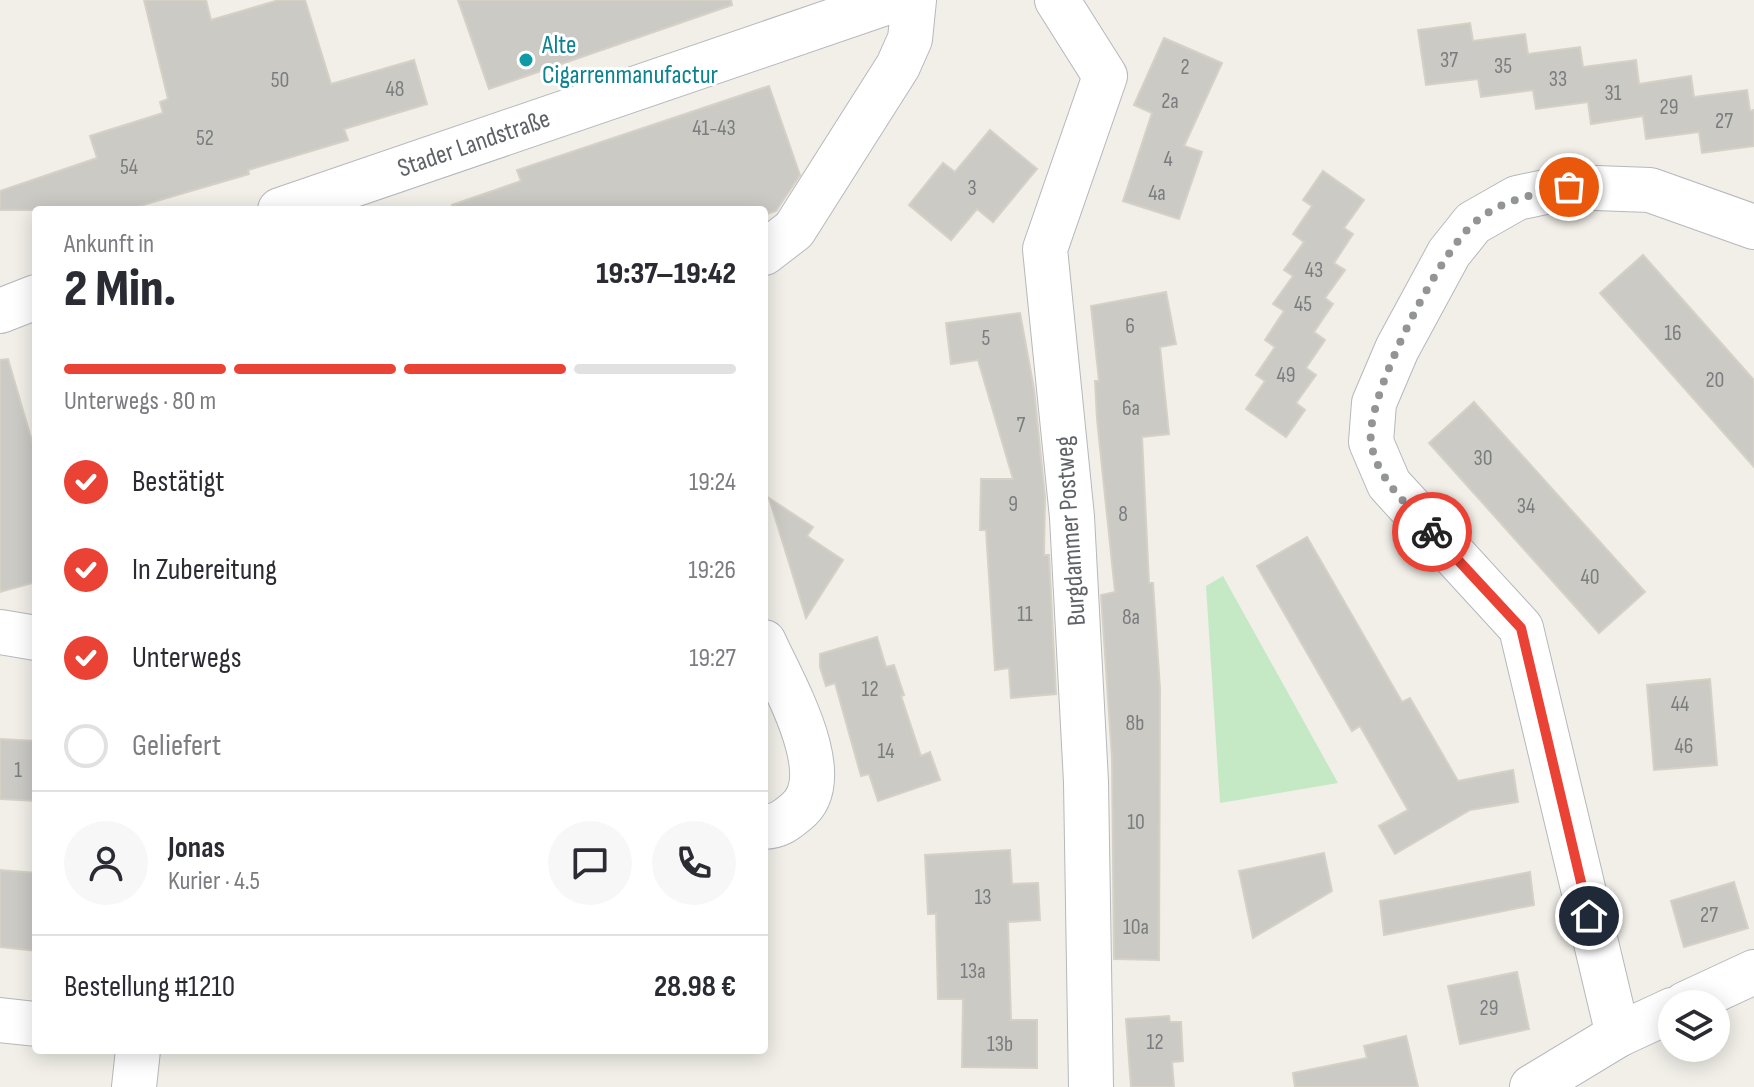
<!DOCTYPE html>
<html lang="de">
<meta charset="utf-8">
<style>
body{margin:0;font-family:"Sofia Sans Condensed",sans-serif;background:#f7f7f7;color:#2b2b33;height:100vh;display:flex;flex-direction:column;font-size:30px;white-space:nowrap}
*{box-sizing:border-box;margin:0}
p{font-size:26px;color:#7c7c81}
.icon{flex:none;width:44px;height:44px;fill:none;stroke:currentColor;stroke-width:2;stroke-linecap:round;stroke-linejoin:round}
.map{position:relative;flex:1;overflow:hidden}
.drawer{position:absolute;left:32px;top:206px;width:736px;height:848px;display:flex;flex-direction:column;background:#fff;border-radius:8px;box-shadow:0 4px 20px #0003}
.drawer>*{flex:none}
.buttons{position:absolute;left:1658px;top:990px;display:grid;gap:16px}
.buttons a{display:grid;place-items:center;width:72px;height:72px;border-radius:50%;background:#fff;box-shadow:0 4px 20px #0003;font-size:40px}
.pin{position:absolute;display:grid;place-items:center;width:68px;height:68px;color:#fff;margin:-34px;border:4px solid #fff;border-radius:50%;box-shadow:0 2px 8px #0007}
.courier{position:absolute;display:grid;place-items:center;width:80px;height:80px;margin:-40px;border:6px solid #ea4335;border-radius:50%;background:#fff;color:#222;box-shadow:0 2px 10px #0007}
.summary em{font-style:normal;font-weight:800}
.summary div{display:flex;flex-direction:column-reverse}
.summary{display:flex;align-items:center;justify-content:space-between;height:136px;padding:0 32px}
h1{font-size:52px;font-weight:800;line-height:60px}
.bar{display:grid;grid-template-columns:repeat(4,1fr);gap:12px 8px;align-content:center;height:96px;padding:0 32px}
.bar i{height:10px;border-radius:6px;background:#e1e1e2}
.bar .on{background:#ea4335}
.bar p{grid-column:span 4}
.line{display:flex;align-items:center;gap:20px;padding:0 32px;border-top:2px solid #e1e1e2}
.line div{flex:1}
.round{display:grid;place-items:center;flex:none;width:84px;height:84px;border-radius:42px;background:#f7f7f7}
ol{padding:0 32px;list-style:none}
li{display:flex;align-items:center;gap:24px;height:88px}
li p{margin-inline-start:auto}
li .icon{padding:8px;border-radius:50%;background:#ea4335;color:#fff;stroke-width:4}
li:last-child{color:#7c7c81}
li i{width:44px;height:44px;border:4px solid #e1e1e2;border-radius:50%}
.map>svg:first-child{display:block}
.green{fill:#c5e8c5}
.building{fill:#cccac5;stroke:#d6d1c6;stroke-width:2}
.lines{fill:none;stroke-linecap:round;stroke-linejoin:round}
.minor-casing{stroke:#b5b8bc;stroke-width:46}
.minor{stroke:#fff;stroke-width:44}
.done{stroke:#929495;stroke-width:8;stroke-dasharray:0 14.4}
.route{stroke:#ea4335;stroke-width:10}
.culture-dot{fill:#0f9aa8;stroke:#fff;stroke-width:3}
.labels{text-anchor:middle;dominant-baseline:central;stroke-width:6;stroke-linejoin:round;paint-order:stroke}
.number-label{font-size:22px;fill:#7a7d7f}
.culture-label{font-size:26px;fill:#0d838f;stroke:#fff;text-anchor:start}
.street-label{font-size:26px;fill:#5f6368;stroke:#fff}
</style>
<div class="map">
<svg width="1754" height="1087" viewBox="0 0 1754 1087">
<rect width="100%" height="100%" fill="#f1efe8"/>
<path class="green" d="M1223,576L1338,783L1220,803L1206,586Z"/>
<g class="building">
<path d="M144,0H206L211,20L279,0H305L331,84L414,60L427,104L344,129L348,140L248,170L249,174L126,210H0V191L97,158L90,136L163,113L160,102L168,99Z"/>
<path d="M458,0H731L732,5L489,89Z"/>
<path d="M1470,23L1473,41L1525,34L1528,54L1580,47L1583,67L1636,60L1639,84L1691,76L1694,97L1747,90L1750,111L1754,110V146L1702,153L1699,132L1646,139L1643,116L1591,124L1588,102L1536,109L1533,90L1481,97L1478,79L1426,85L1418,30Z"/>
<path d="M1164,38L1222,63L1184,146L1202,152L1179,219L1123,201L1152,113L1134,105Z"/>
<path d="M769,86L800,175L776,211L764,215V210H453L452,205L521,181L517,170Z"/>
<path d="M990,130L1037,169L993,222L977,209L951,240L909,205L943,163L955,172Z"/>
<path d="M1323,171L1364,200L1344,228L1353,234L1334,263L1345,270L1325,298L1333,304L1314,332L1325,340L1306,368L1316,375L1296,403L1305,410L1286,437L1246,409L1265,381L1256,375L1275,347L1265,340L1284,311L1273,304L1293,276L1284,270L1304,242L1293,234L1312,206L1303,200Z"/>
<path d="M1643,255L1754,380V467L1600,293Z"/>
<path d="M1166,292L1176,344L1160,347L1169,434L1142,437L1149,583H1153L1160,689L1159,960L1114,959L1112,758L1101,595L1115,592L1097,419L1095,381H1099L1091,306Z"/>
<path d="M1020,313L1034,389L1045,497L1044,555H1049L1056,694L1011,698L1009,668L995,670L986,530H980L981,479H1013L978,360L951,364L946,323Z"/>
<path d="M8,359L36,455V582L0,592V360Z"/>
<path d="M1474,402L1645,592L1599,633L1429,443Z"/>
<path d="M769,498L813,527L807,536L843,560L806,618Z"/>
<path d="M1307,537L1402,702L1410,698L1458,781L1513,770L1518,802L1470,810L1395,854L1379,826L1408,810L1360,726L1352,731L1257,566Z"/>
<path d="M877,637L886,667L894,665L904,695L901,696L921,756L930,752L940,780L878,801L869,774L861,776L835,683L826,686L820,667V654Z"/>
<path d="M1710,679L1717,765L1654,770L1647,685Z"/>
<path d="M0,739L36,741V801L0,799Z"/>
<path d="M1010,850L1012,884L1038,883L1040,920L1008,922L1011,1020H1037V1068L962,1067L963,999H938L936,914H928L925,855Z"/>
<path d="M1324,853L1332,891L1253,938L1239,871Z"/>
<path d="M0,870L36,873V951L0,947Z"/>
<path d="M1530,872L1534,905L1384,935L1380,901Z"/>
<path d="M1734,882L1748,928L1684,947L1671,901Z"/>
<path d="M1517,972L1529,1029L1460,1044L1448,986Z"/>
<path d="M1169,1016L1170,1022H1181L1183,1061L1172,1062L1174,1087H1131L1126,1019Z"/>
<path d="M1406,1036L1418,1087H1295L1293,1073L1367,1058L1364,1046Z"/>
</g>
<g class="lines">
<g class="minor-casing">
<g id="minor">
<path d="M1057,0L1105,76L1045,249L1072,517L1086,782L1091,1087"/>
<path d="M280,210L894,0"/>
<path d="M764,253L794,230L898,66L910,39L914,0"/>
<path d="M0,311L36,297"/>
<path d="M0,632L36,638"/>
<path d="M764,642C782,683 840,778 796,812C785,821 779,826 764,827"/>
<path d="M1685,1004L1754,972"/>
<path d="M0,1020L36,1024"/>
<path d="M1618,1035L1521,628L1389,484L1371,442L1374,403L1397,349L1449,253L1473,223L1517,198L1569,187L1650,190L1754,227"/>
<path d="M134,1087L138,1050"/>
<path d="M1532,1087L1618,1035L1672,1010"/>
</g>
</g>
<use href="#minor" class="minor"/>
</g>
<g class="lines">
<path class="done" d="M1432,532C1409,506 1376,479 1371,442C1365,398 1439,254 1473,224C1499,200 1535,194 1569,187"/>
<path class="route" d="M1432,532L1521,628L1589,916"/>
</g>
<circle class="culture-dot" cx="526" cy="60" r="8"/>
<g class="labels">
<g class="number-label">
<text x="1449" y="60">37</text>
<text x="1503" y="66">35</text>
<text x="1185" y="67">2</text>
<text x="1558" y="79">33</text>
<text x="280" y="80">50</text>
<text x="395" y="89">48</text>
<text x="1613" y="93">31</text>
<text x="1170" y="101">2a</text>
<text x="1669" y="107">29</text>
<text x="1724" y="121">27</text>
<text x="714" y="128">41-43</text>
<text x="205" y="138">52</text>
<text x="1168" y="159">4</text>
<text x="129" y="167">54</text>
<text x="972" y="188">3</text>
<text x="1157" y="193">4a</text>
<text x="1314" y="270">43</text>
<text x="1303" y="304">45</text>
<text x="1130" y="326">6</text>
<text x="1673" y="333">16</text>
<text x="986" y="338">5</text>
<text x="1286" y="375">49</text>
<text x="1715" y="380">20</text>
<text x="1131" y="408">6a</text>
<text x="1021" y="425">7</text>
<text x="1483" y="458">30</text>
<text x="1013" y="504">9</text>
<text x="1526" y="506">34</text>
<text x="1123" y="514">8</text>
<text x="1590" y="577">40</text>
<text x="1025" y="614">11</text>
<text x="1131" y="617">8a</text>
<text x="870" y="689">12</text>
<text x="1680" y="704">44</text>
<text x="1135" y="723">8b</text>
<text x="1684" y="746">46</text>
<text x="886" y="751">14</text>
<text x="18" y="770">1</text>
<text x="1136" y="822">10</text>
<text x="983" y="897">13</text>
<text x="1709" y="915">27</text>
<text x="1136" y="927">10a</text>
<text x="973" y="971">13a</text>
<text x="1489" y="1008">29</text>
<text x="1155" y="1042">12</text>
<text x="1000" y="1044">13b</text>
</g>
<g class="culture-label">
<text x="542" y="45">Alte<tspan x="542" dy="30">Cigarrenmanufactur</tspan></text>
</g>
<g class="street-label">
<text transform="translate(474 144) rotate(-19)">Stader Landstraße</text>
<text transform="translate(1071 531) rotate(-94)">Burgdammer Postweg</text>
</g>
</g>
</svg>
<div class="buttons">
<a><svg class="icon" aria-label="layers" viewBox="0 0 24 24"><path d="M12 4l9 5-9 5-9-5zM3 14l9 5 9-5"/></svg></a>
</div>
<div class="pin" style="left:1569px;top:187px;background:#ea580c"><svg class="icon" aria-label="bag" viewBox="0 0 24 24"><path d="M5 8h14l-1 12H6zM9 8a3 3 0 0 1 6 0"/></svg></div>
<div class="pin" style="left:1589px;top:916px;background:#1f2937"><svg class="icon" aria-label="home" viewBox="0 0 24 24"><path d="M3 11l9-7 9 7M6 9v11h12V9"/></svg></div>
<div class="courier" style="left:1432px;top:532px"><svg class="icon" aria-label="bike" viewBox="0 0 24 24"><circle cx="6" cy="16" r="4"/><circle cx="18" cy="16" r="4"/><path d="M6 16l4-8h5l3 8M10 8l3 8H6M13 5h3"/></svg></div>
<section class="drawer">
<div class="summary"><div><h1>2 Min.</h1><p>Ankunft in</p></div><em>19:37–19:42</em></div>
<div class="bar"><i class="on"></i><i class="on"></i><i class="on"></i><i></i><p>Unterwegs · 80 m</p></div>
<ol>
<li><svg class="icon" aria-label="check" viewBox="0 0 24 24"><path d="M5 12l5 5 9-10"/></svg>Bestätigt<p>19:24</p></li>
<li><svg class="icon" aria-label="check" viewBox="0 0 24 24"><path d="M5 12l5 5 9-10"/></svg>In Zubereitung<p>19:26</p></li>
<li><svg class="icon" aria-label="check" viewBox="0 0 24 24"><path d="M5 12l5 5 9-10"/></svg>Unterwegs<p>19:27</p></li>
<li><i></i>Geliefert</li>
</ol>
<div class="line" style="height:144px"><a class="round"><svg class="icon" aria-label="person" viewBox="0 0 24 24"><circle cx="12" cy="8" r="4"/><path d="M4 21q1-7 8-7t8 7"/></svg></a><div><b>Jonas</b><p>Kurier · 4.5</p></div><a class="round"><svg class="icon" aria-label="chat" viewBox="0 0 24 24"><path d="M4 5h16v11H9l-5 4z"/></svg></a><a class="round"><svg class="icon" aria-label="phone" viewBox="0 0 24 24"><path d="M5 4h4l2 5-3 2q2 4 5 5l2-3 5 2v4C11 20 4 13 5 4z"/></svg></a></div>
<div class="line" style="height:104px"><div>Bestellung #1210</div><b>28.98 €</b></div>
</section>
</div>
